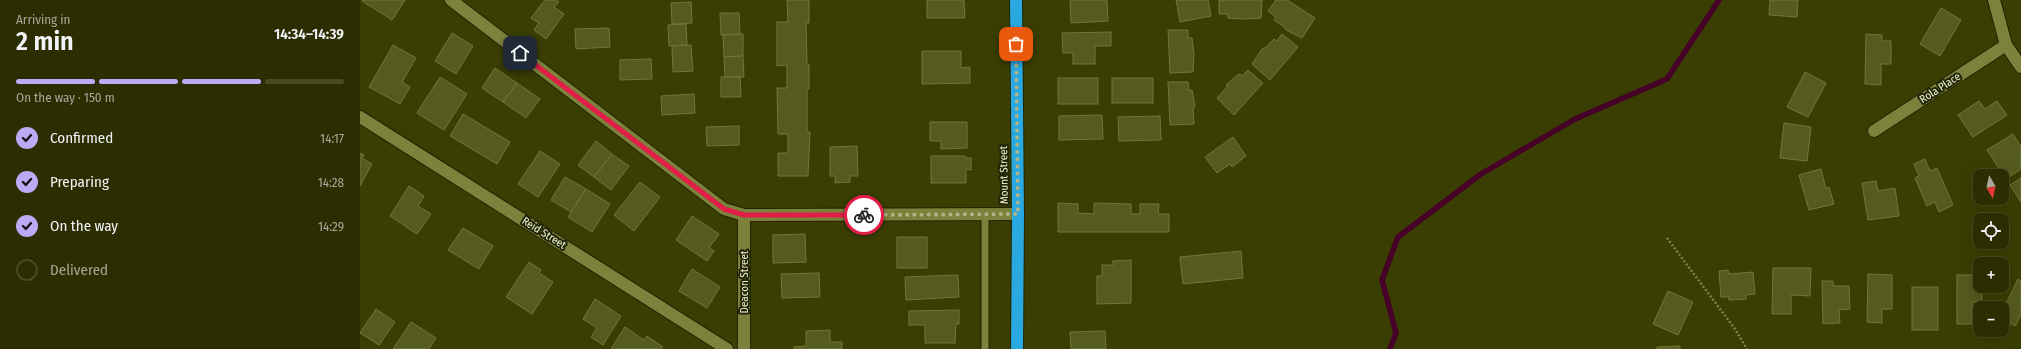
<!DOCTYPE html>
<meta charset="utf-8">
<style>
body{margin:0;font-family:"Fira Sans Condensed",sans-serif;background:#383a11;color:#f1f3f6;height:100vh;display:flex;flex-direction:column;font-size:15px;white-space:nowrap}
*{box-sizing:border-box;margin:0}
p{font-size:13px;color:#a6a899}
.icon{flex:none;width:22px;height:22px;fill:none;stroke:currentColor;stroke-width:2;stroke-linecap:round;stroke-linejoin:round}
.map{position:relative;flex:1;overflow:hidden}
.details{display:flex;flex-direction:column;background:#2c2e02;width:360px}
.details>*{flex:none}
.needle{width:26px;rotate:171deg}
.buttons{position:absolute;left:1613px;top:169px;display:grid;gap:8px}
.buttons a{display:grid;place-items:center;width:36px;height:36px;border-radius:8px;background:#2c2e02;box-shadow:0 4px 16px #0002,0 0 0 1px #484a24;font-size:20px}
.pin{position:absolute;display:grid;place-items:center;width:34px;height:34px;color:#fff;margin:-17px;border-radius:8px;box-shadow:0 2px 6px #0006}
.courier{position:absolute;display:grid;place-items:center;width:40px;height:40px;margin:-20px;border:3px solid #e11d48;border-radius:50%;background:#fff;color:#222;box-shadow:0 1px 5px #0007}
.summary em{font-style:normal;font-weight:600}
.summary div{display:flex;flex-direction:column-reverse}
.summary{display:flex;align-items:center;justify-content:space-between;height:68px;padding:0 16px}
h1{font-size:26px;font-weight:600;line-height:30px}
.bar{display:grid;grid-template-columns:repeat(4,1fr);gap:6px 4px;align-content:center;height:48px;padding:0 16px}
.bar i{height:5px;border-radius:3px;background:#484a24}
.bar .on{background:#bbaaf6}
.bar p{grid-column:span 4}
ol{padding:0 16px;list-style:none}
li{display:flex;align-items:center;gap:12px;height:44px}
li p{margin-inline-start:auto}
li .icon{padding:4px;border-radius:50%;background:#bbaaf6;color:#111;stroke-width:4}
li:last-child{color:#a6a899}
li i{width:22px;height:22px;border:2px solid #484a24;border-radius:50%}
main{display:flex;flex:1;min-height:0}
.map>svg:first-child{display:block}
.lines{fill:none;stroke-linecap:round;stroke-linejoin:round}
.stream{stroke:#470128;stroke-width:5.5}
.building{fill:#555a20;stroke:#727831}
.lane-casing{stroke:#212400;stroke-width:9}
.street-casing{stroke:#212400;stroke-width:14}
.highway-casing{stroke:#212400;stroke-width:14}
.path{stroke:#7d824f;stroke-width:2.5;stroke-dasharray:2 2;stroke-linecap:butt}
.lane{stroke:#7c823b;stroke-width:7}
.street{stroke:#7c823b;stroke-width:12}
.highway{stroke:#2aa8e0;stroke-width:12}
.done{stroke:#b0b488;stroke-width:4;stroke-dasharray:0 7.2}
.route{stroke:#e11d48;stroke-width:5}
.labels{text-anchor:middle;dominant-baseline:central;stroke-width:4;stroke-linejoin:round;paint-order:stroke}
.street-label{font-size:11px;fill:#eff4d0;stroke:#212406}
</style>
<main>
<section class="details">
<div class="summary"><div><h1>2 min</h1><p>Arriving in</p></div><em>14:34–14:39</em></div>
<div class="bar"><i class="on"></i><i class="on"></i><i class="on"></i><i></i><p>On the way · 150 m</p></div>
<ol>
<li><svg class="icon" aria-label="check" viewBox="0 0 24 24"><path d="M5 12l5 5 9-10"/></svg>Confirmed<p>14:17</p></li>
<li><svg class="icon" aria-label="check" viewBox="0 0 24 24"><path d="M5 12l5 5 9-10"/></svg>Preparing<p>14:28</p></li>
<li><svg class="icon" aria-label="check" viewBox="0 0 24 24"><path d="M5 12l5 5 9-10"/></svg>On the way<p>14:29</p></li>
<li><i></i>Delivered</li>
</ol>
</section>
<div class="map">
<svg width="1661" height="349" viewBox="0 0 1661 349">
<rect width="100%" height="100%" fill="#3a3e03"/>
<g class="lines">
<path class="stream" d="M1030,349L1036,333L1022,280L1038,237L1121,174L1215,119L1307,79L1359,0"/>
</g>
<g class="building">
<path d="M3,0H45L32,20L2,1Z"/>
<path d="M185,0H196L199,2L194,7L204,14L186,39L174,30L179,23L171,18Z"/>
<path d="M427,0H449V23H446L447,64H449V89H447V132H450L448,176H418V153H428V134H418L417,88H427V65L417,66V22H428Z"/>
<path d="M567,0H604L605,18H567Z"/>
<path d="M710,0H747L748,21L711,23Z"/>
<path d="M816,0H848L851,16L820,22Z"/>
<path d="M859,0H902L901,18L884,19L868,18V14H859Z"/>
<path d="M916,0H927L955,18L942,38L926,30L924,27L914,20L916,17L908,11Z"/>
<path d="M1410,0H1438L1437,17L1409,15Z"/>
<path d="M331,2L332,23L312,24L311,3Z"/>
<path d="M1581,8L1601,20L1580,56L1560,44Z"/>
<path d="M360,13H379L380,34L361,35Z"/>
<path d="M326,24L327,45L309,46L308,25Z"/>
<path d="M249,28L250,47L216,49L215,29Z"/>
<path d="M808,30H828V38H832L834,54L833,72L810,73Z"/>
<path d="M751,32V46H735V64H713V53H703L702,33Z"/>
<path d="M92,33L113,46L96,74L75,61Z"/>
<path d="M383,34V56L364,57L363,35Z"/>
<path d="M922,34L938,47L910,80L892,64L902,49L905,48L914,39L917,41Z"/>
<path d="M1506,34L1522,35V41H1531V64H1521V85L1505,84Z"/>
<path d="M33,45L56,58L42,82L50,87L40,104L9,87Z"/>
<path d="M331,45L333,71L313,72L312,46Z"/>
<path d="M562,51H601V68L610,67V83L562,84Z"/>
<path d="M383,56L384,77H365L364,57Z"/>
<path d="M291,59L292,79L260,80V60Z"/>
<path d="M135,68L157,83L143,102L122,88Z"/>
<path d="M888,70L903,83L874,115L857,98L867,87V84L879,74L882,76Z"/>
<path d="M1445,72L1466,83L1448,117L1427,107Z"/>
<path d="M80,77L107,94L84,130L57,113Z"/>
<path d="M361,77H380L381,97H361Z"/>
<rect x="698" y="78" width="40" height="26"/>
<rect x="752" y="78" width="41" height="25"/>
<path d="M808,82H828L829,91L832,90L835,106L833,109L834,124L810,125Z"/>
<path d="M157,83L180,99L166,118L143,102Z"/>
<path d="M334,94L335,113L302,115L301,96Z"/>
<path d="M1619,101L1625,109L1637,101L1647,115L1613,137L1598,115Z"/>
<path d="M103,114L150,142L137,164L90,136Z"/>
<path d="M742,115L743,139L699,140V116Z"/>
<path d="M800,116L801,140L759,141L758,117Z"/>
<path d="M570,122H607V148L581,149V141H570Z"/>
<path d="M1424,123L1451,127L1447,161L1420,158Z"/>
<path d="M379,126V145L347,146L346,127Z"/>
<path d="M1653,134L1661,147V169L1646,179L1627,150Z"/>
<path d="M873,137L886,156L872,167L870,164L857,173L845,157Z"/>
<path d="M236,141L252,154L234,177L218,165Z"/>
<path d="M497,146L498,176H490V182L475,183V176H470V147Z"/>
<path d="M180,151L200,164L178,197L158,184Z"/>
<path d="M0,153L4,155L2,158L12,164L0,186Z"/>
<path d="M252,154L269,166L251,190L234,177Z"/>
<path d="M571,156H605V158H611V170L606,169V183H571Z"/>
<path d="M1565,159L1570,171L1577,168L1593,205L1579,212L1575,202L1567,206L1555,178L1559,176L1554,164Z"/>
<path d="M1461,169L1466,189L1469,187L1474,204L1449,210L1439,175Z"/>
<path d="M205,177L226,189L211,212L191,200Z"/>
<path d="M1661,178V202L1650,185Z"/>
<path d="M1516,181L1518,191L1535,188L1539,216L1508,220L1502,183Z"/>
<path d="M280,182L300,197L274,231L254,215Z"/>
<path d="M49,186L64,196L58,206L71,214L57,234L30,216Z"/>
<path d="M226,189L250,204L232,232L208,217Z"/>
<path d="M698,203L718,204V213L734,214V203L771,204V214H780V204H799L798,214H809V232H698Z"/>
<path d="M332,216L359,234L349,248L354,251L347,261L316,240Z"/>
<path d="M103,228L133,246L119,269L88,250Z"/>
<path d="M445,234L446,262L413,263V235Z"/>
<rect x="537" y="237" width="30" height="31"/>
<path d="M881,251L883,278L823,284L820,257Z"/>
<path d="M771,260V303L737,304V276H742V265H753V261Z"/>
<path d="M169,262L181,270L179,273L193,282L172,314L146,297Z"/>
<path d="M1413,268H1451L1450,296L1431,295V314H1412Z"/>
<path d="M332,269L360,287L347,308L319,291Z"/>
<path d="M1368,270L1369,274L1393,272L1395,294L1386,295V299L1369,300V297H1361L1359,271Z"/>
<path d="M459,273L460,297L422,298L421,274Z"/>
<path d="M1508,274L1532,275V309H1522V323L1507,322Z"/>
<path d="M598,275L599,297L546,300L545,277Z"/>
<path d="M1597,275H1613V280H1620V286H1622V302H1612V324H1597Z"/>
<path d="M1658,279L1661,281V315L1655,326L1642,319V312Z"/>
<path d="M1462,281H1473V286H1489L1490,309L1479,310L1480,323L1463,324Z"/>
<rect x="1552" y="287" width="26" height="43"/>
<path d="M1308,291L1333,302L1318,335L1293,324Z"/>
<path d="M235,299L261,316L243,345L231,337L237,328L223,319Z"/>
<path d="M16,309L35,322L19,345L0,333Z"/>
<path d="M599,310V324H596L595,343H565V325H549V311Z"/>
<path d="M51,322L76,338L69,349H33Z"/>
<path d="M265,327L284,340L287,336L303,347L301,349H251Z"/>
<path d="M470,330V342H482V349H434V347L446,346V331Z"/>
<path d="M745,331L746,349H711L710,332Z"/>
<path d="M1320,346V349H1297V347Z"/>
</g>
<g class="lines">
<g class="lane-casing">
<path id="lane" d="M625,215V349"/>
</g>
<g class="street-casing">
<g id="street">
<path d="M91,0L364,209L384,215L658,214"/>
<path d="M1634,0L1646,45L1661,67"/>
<path d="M0,117L367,349"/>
<path d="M1514,131L1646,45"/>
<path d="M384,349V215"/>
</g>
</g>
<g class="highway-casing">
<path id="highway" d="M656,0L658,214L657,349"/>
</g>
<path class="path" d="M1307,238L1375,329L1387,349"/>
<use href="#lane" class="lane"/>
<use href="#street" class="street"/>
<use href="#highway" class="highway"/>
</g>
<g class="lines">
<path class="done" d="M504,215L658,214L656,44"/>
<path class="route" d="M160,53L364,209L384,215H504"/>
</g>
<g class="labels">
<g class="street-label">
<text transform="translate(1580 88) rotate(-33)">Rola Place</text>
<text transform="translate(644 175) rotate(-91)">Mount Street</text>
<text transform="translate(184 233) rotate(32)">Reid Street</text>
<text transform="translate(384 282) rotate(-90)">Deacon Street</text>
</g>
</g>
</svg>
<div class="buttons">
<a><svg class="needle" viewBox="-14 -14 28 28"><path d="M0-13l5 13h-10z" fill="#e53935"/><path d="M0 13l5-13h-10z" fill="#a6a899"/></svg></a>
<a><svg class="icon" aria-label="locate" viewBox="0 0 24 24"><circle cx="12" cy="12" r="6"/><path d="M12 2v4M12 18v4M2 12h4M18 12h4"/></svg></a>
<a>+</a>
<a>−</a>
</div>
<div class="pin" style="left:656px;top:44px;background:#ea580c"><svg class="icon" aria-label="bag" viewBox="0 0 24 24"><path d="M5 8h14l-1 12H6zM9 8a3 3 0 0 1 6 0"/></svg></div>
<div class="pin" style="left:160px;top:53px;background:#1f2937"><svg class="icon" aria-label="home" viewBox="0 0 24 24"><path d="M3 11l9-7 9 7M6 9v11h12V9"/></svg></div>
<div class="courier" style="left:504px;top:215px"><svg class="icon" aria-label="bike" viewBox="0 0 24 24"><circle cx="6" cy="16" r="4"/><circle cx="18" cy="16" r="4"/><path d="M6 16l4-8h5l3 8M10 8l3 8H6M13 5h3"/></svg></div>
</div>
</main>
